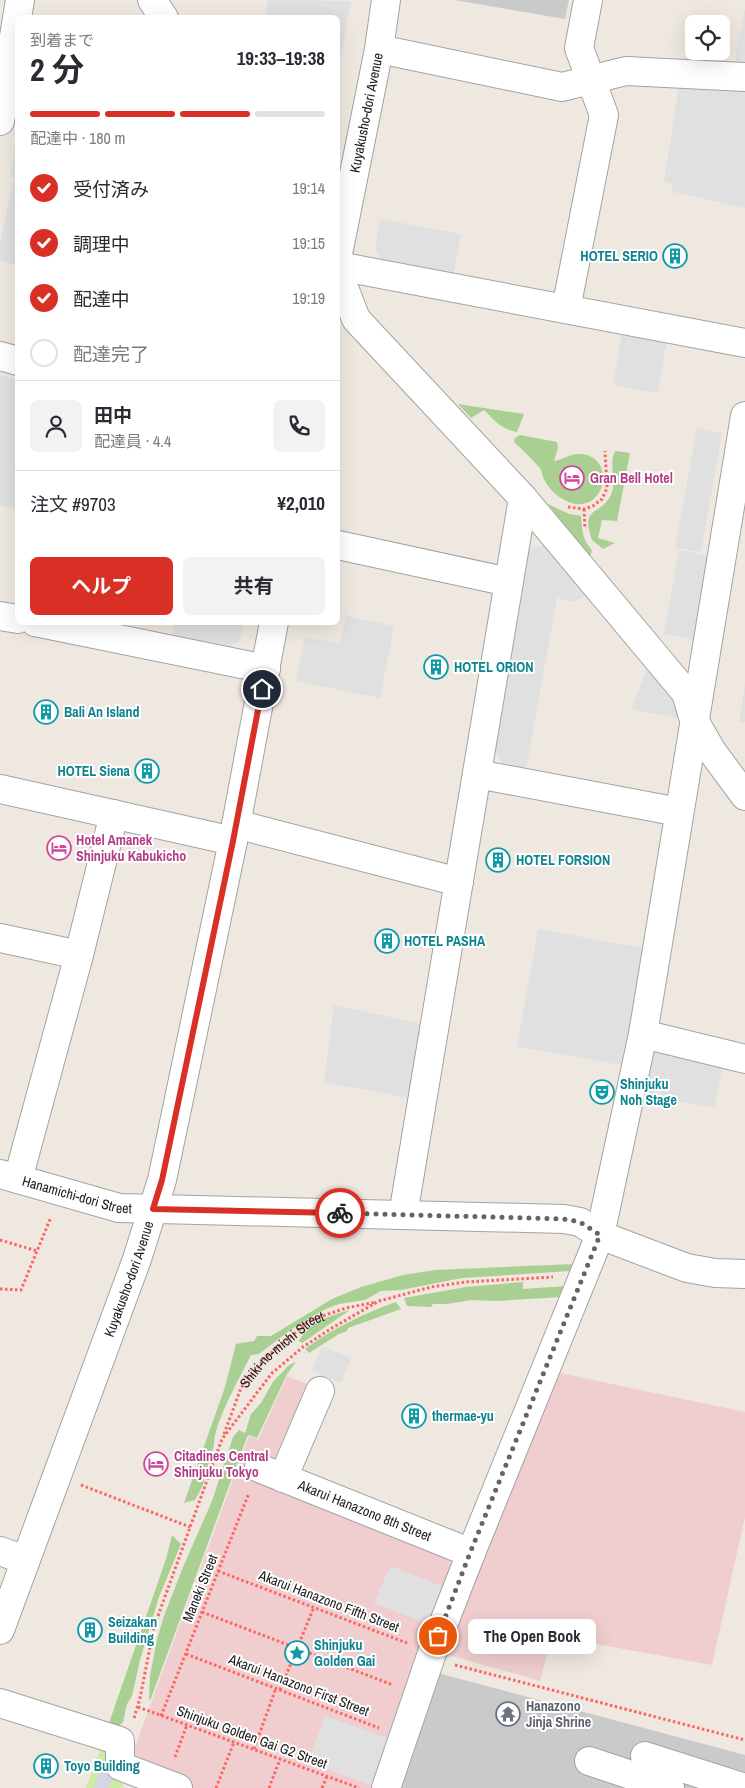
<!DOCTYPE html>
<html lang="ja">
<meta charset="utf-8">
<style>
body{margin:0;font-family:"Archivo Narrow","Noto Sans JP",sans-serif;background:#f2f2f3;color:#2b2b33;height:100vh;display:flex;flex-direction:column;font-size:19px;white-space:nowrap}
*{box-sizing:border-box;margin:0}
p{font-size:16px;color:#7c7c81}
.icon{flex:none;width:28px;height:28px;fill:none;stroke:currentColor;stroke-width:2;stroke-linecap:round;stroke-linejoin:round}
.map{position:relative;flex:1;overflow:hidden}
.sheet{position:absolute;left:15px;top:15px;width:325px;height:610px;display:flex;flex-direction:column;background:#fff;border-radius:8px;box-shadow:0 5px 20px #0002}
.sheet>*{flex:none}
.buttons{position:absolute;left:685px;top:15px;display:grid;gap:10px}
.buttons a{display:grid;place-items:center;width:45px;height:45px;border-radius:8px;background:#fff;box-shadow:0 5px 20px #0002;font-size:25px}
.pin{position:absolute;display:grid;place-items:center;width:42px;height:42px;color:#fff;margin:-21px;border:2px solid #fff;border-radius:50%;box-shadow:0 1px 5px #0007}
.courier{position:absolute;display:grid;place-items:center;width:50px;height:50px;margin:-25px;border:4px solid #d93025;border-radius:50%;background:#fff;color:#222;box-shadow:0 1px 6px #0007}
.bubble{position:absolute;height:35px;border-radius:8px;background:#fff;box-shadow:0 5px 20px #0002;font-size:16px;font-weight:700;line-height:35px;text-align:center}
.head em{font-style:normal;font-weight:700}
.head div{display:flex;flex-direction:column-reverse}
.head{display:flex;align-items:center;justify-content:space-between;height:85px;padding:0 15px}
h1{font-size:32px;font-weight:700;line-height:38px}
.bar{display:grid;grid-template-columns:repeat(4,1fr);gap:8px 5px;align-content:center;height:60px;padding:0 15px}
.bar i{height:6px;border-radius:4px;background:#e1e1e2}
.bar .selected{background:#d93025}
.bar p{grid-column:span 4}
.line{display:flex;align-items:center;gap:12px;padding:0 15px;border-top:1px solid #e1e1e2}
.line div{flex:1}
.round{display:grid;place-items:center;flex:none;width:52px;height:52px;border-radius:8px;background:#f2f2f3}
ol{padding:0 15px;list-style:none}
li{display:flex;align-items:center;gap:15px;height:55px}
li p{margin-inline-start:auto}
li .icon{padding:5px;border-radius:50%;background:#d93025;color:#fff;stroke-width:4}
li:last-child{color:#7c7c81}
li i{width:28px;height:28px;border:2px solid #e1e1e2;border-radius:50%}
.cta{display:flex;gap:10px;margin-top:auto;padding:10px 15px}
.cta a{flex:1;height:58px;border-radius:8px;background:#d93025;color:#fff;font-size:20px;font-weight:700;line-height:58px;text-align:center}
.cta a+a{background:#f2f2f3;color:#2b2b33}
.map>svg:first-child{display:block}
.commercial{fill:#f0cecf}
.religious{fill:#cacaca}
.grass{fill:#cceca2}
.forest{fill:#a9d092}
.parking{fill:#e0e0e0}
.plaza{fill:#d5d6e4}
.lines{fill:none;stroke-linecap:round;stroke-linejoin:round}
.minor-casing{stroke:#a3a3a3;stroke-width:30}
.path{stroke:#ff6460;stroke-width:3;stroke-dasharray:2.5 2.5;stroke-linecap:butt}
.minor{stroke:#fff;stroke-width:28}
.done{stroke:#666361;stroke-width:5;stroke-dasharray:0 9}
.route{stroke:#d93025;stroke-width:6}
.labels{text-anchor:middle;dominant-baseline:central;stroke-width:4;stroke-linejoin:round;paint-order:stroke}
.street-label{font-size:14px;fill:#1c1c1c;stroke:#fff}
.culture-label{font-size:14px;font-weight:bold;fill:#0d838f;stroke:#fff;text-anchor:start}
.hotel-label{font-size:14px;font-weight:bold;fill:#b23c85;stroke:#fff;text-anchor:start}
.worship-label{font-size:14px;font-weight:bold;fill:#5b616d;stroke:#fff;text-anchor:start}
</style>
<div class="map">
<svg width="745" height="1788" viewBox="0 0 745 1788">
<rect width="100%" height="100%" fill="#eee8e0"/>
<g class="commercial">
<path d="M555,1372L745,1412V1517L712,1665L552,1636L540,1681L442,1653Z"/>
<path d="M287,1376L330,1393L289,1482L462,1552L379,1788H156L132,1755L249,1436L258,1440Z"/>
</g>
<g class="religious">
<path d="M454,0H569L565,19Z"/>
<path d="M438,1673L745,1755V1788H402Z"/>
</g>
<g class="grass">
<path d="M103,1742L108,1750L95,1784L93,1788H86Z"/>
<path d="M116,1776H125L122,1788H108L113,1778Z"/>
</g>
<g class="forest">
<path d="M458,404L524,414L517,432C502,430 494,420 484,410L471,418Z"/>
<path d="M520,435L557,442L558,448L554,461C563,460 570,453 580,454C621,456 603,525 561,498C553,493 547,486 543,477C542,474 542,470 539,467C531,458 523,450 514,442L515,438Z"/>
<path d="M616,451L630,453L617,521L602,520L598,538L615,543L603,549L592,540C579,504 603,517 612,492C616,481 608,458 616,451Z"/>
<path d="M548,504L569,514L581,516C582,529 582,540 592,550L590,557Z"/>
<path d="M575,1264L574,1270L570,1271L462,1278L401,1290L381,1291L365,1300L339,1304L328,1308L311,1317L289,1331L259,1354L251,1355C241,1375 213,1425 214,1445L203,1485L195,1500L184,1503L225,1387L236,1344L254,1341L257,1336H271L332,1299L361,1287L403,1275L435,1270Z"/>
<path d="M523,1282V1289L566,1286L561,1297L496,1301L471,1300L447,1304H433L431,1307L407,1306L404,1298L466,1287Z"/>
<path d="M396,1302L401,1309L348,1328L347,1331L339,1334L309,1353L305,1349C333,1328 363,1314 396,1302Z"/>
<path d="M350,1310L302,1343L299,1341C308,1323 331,1315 350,1310Z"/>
<path d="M296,1362L287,1374L257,1438L249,1435L247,1437L150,1701L149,1698L150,1676L157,1639L164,1616L183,1567L212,1501L233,1437L239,1430L245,1433L251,1414L261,1403L273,1382L289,1365Z"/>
<path d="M172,1535L181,1544L159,1597L140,1660L132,1696L127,1704L123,1722L119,1726L109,1723L166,1559Z"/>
</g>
<g class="parking">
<path d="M268,0L351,1L338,71V18L265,17Z"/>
<path d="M745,8V65L734,64Z"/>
<path d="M679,85L745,90V208L673,192L672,184L664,182Z"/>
<path d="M17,135V179L10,177Z"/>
<path d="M13,181L17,182V265L0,261V244Z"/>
<path d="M380,219L461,234L453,276L386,264L375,249Z"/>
<path d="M622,332L667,340L658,393L613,385Z"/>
<path d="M0,375L17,380V509L0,505Z"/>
<path d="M697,428L722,433L701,552L675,548Z"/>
<path d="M550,543L587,593L576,602L557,598L526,770L505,767L495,750L527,550Z"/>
<path d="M679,550L711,556L696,640L664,634Z"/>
<path d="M346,616L394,626L380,698L296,681L305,637L340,644Z"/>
<path d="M175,623H243L240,640L224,650L172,640Z"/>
<path d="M647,669L678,705L681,719L631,709Z"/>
<path d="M745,685V722L739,721Z"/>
<path d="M538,929L643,948L622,1065L517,1047Z"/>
<path d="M334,1005L422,1024L409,1098L324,1082Z"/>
<path d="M647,1049L724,1059L714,1107L638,1095Z"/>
<path d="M322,1346L351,1358L341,1383L312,1371Z"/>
<path d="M390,1566L445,1587L430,1625L374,1603Z"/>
<path d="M325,1716L393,1740L376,1787L308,1762Z"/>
</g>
<path class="plaza" d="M108,1750L116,1776L113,1779L108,1788H93Z"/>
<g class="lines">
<g class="minor-casing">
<g id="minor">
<path d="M152,0L164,18"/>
<path d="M379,49L562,87L626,71L745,77"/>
<path d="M0,121L20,0"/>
<path id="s2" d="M338,254L379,49L386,0"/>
<path d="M338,266L745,343"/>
<path d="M338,272L356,319L523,498L686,693L694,720L711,750L745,796"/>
<path d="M566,309L604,115L579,48L588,0"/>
<path d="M0,356L18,361"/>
<path d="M338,545L509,582"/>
<path d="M0,616L18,619"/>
<path d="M35,622L266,669"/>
<path d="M477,774L679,812"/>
<path d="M0,789L233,841"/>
<path d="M236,824L459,882"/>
<path d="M0,938L79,955"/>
<path d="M643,1034L745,1059"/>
<path id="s3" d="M0,1174L119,1208L564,1219L580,1222L600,1235L687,1268L715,1273L745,1274"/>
<path d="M18,1179L79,955L114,814"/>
<path d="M403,1215L523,498"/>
<path id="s4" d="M259,1468L471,1553"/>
<path d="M283,1478L320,1391"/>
<path d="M0,1551L25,1560"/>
<path id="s5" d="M0,1630L137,1259L162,1180L233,841L274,622"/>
<path d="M0,1703L120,1741V1766L178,1788"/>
<path d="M645,1756L745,1788"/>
<path d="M589,1761L670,1788"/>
<path d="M386,1788L432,1653L471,1553L600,1235L643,1034L745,416"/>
</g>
</g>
<g class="path">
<path d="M568,507L584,509L593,506L602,499L607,488L605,451"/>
<path d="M584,509L585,529"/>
<path d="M0,1240L37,1251"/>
<path d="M0,1289L21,1290L51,1217"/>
<path id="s1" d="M224,1434L241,1388L265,1358L311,1320L346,1308L376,1302"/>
<path d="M81,1485L190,1527"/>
<path d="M218,1571L407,1643"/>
<path d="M202,1612L393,1685"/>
<path d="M186,1654L379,1728"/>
<path d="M455,1665L745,1740"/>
<path d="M280,1690L314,1607"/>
<path d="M138,1707L359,1788"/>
<path d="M161,1716L249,1493"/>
<path d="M134,1718L140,1698L154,1627L222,1439L272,1373L303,1347L332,1328L379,1301L431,1287L466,1282L553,1277"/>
<path d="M254,1749L276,1688"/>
<path d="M175,1757L187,1725"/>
<path d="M216,1788L234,1742"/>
<path d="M269,1788L280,1759"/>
<path d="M322,1788L327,1776"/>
</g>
<use href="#minor" class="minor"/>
</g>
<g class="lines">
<path class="done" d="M340,1213L564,1219L580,1222L600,1235L470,1553L438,1636"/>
<path class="route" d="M262,689L233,841L162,1180L153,1209L340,1213"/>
</g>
<defs>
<g id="building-ring" transform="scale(1.25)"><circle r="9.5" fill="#fff" stroke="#0f9aa8" stroke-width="1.5"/><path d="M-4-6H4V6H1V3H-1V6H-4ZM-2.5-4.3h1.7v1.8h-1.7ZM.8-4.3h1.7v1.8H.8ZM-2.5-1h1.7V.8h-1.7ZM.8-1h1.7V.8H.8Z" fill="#0f9aa8"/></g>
<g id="hotel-ring" transform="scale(1.25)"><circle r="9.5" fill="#fff" stroke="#d1479c" stroke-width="1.5"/><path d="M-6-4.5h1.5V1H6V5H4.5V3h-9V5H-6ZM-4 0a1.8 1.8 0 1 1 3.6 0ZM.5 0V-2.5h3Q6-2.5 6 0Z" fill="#d1479c"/></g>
<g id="theatre-ring" transform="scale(1.25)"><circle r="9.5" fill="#fff" stroke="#0f9aa8" stroke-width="1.5"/><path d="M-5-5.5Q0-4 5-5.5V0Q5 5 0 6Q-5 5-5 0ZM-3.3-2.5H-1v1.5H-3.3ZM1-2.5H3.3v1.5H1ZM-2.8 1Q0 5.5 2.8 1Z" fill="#0f9aa8"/></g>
<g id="sight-ring" transform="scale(1.25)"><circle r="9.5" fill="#fff" stroke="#0f9aa8" stroke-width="1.5"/><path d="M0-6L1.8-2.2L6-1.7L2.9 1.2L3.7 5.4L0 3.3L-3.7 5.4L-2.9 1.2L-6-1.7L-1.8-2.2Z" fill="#0f9aa8"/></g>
<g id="temple-ring" transform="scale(1.25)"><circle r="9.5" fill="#fff" stroke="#6b7280" stroke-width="1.5"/><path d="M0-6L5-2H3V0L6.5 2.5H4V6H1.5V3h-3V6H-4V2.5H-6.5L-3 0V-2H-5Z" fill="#6b7280"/></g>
</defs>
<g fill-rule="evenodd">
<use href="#building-ring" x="675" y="256"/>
<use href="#hotel-ring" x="572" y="478"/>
<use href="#building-ring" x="436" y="667"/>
<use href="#building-ring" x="46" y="712"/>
<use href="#building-ring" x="147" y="771"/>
<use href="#hotel-ring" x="59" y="848"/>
<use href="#building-ring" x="498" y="860"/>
<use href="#building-ring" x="387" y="941"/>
<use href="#theatre-ring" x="602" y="1092"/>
<use href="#building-ring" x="414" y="1416"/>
<use href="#hotel-ring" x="156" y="1464"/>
<use href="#building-ring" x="90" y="1630"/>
<use href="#sight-ring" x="297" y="1653"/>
<use href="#temple-ring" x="508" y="1714"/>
<use href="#building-ring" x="46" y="1766"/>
</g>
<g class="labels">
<g class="street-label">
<text stroke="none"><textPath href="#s2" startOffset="144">Kuyakusho-dori Avenue</textPath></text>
<text stroke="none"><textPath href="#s3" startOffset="80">Hanamichi-dori Street</textPath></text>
<text stroke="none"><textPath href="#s5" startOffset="374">Kuyakusho-dori Avenue</textPath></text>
<text stroke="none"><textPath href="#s1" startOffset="106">Shiki-no-michi Street</textPath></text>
<text stroke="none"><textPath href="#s4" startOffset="114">Akarui Hanazono 8th Street</textPath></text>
<text transform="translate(200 1588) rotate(-68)">Maneki Street</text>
<text transform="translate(329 1601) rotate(21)">Akarui Hanazono Fifth Street</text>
<text transform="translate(299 1685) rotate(21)">Akarui Hanazono First Street</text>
<text transform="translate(252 1737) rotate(20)">Shinjuku Golden Gai G2 Street</text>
</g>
<g class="culture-label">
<text x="658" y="256" text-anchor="end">HOTEL SERIO</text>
<text x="454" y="667">HOTEL ORION</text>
<text x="64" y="712">Bali An Island</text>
<text x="130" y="771" text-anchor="end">HOTEL Siena</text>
<text x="516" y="860">HOTEL FORSION</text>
<text x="404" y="941">HOTEL PASHA</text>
<text x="620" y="1084">Shinjuku<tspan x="620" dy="16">Noh Stage</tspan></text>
<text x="432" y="1416">thermae-yu</text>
<text x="108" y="1622">Seizakan<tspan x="108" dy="16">Building</tspan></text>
<text x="314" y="1645">Shinjuku<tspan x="314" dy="16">Golden Gai</tspan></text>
<text x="64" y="1766">Toyo Building</text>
</g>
<g class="hotel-label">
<text x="590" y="478">Gran Bell Hotel</text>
<text x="76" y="840">Hotel Amanek<tspan x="76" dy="16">Shinjuku Kabukicho</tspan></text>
<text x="174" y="1456">Citadines Central<tspan x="174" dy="16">Shinjuku Tokyo</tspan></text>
</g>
<g class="worship-label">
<text x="526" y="1706">Hanazono<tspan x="526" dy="16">Jinja Shrine</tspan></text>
</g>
</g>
</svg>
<div class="buttons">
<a><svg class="icon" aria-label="locate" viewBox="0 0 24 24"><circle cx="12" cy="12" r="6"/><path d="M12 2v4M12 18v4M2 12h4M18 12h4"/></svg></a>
</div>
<div class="pin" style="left:438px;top:1636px;background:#ea580c"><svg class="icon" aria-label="bag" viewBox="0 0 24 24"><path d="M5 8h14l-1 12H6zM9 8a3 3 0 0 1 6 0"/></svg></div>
<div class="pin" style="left:262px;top:689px;background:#1f2937"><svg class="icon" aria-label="home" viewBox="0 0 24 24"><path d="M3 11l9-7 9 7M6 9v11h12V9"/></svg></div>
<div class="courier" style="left:340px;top:1213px"><svg class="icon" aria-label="bike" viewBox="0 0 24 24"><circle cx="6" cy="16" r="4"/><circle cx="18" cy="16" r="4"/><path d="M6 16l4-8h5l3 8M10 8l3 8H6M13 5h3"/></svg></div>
<div class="bubble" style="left:468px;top:1619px;width:128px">The Open Book</div>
<section class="sheet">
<div class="head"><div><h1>2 分</h1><p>到着まで</p></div><em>19:33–19:38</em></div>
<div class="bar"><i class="selected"></i><i class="selected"></i><i class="selected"></i><i></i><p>配達中 · 180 m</p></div>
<ol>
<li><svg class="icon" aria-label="check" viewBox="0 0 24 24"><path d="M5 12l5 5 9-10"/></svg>受付済み<p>19:14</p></li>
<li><svg class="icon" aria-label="check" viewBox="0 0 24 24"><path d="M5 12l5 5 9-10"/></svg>調理中<p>19:15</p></li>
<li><svg class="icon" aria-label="check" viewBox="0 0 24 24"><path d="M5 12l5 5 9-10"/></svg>配達中<p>19:19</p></li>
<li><i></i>配達完了</li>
</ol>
<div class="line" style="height:90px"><a class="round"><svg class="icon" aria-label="person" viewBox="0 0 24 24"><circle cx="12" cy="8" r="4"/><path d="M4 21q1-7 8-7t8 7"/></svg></a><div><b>田中</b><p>配達員 · 4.4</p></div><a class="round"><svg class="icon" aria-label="phone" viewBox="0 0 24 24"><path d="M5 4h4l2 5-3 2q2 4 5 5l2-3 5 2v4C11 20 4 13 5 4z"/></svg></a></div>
<div class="line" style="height:65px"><div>注文 #9703</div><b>¥2,010</b></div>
<div class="cta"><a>ヘルプ</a><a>共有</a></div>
</section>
</div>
